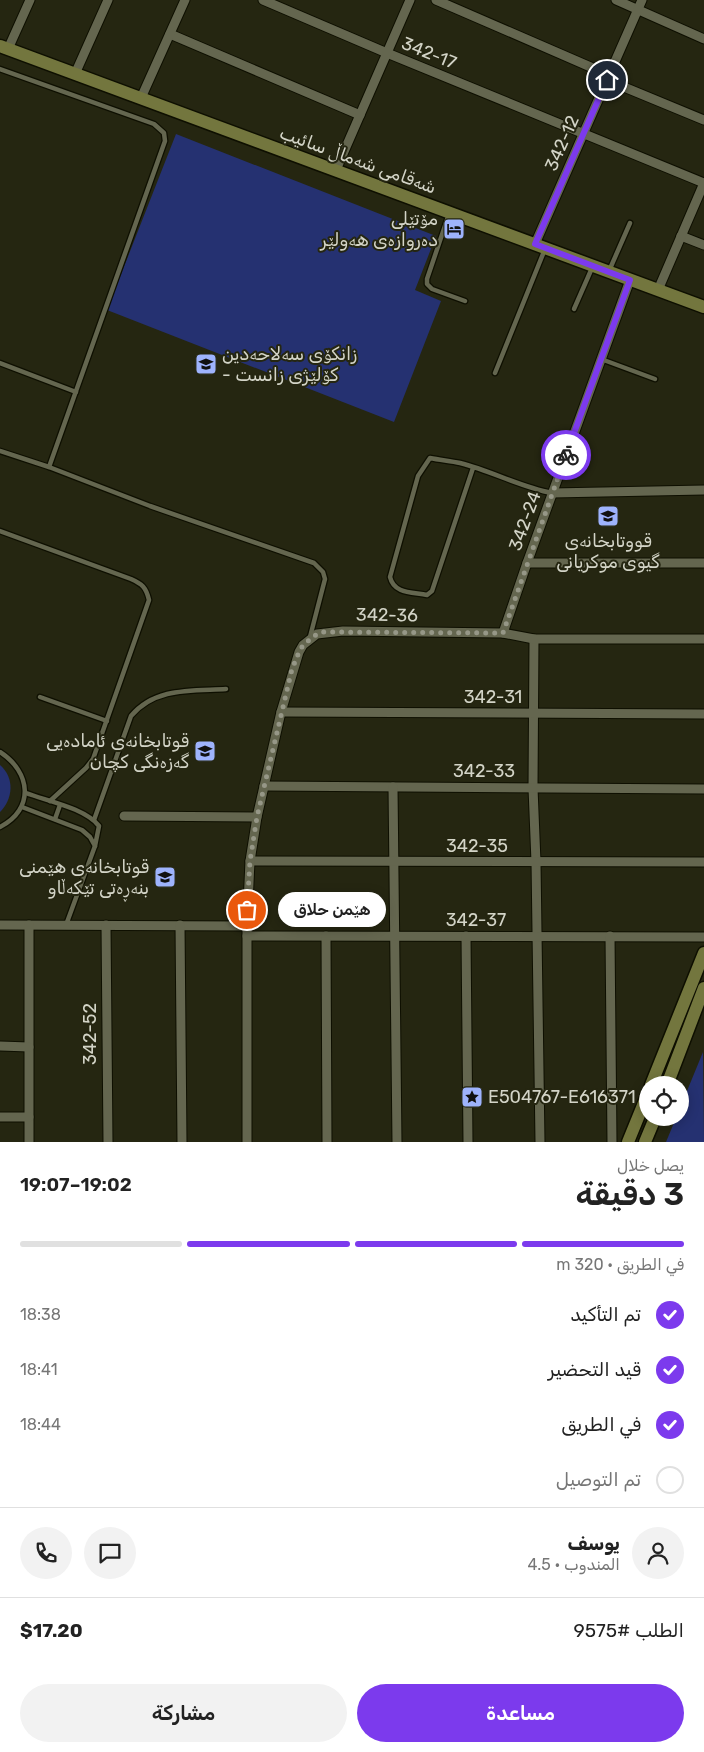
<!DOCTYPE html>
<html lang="ar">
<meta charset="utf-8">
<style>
body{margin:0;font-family:Rubik,"Noto Naskh Arabic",sans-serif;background:#f2f2f2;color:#222;direction:rtl;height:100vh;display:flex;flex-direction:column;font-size:19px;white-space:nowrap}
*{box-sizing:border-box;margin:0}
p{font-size:16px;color:#767676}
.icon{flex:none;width:28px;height:28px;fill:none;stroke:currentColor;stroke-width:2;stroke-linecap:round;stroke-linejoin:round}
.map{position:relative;height:1142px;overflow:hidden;direction:ltr}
.sheet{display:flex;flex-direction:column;background:#fff;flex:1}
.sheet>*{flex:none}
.buttons{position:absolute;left:639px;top:1076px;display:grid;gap:10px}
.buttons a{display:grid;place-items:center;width:50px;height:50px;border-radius:50%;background:#fff;box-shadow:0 2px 12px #0003;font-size:25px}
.pin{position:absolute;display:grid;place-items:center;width:42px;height:42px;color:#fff;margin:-21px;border:2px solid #fff;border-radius:50%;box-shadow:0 1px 5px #0007}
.courier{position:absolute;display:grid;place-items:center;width:50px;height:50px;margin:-25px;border:4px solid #7c3aed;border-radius:50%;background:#fff;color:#222;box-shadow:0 1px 6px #0007}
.bubble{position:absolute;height:35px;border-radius:18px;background:#fff;box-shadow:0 2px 12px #0003;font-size:16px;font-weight:600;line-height:35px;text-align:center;direction:rtl}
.head em{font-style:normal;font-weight:600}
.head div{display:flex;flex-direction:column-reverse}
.head{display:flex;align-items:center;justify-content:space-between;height:85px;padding:0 20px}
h1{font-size:32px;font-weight:600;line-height:38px}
.bar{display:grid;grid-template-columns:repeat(4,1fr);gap:8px 5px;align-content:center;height:60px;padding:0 20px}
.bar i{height:6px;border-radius:4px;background:#e0e0e0}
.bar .selected{background:#7c3aed}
.bar p{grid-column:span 4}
.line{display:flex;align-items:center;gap:12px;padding:0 20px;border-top:1px solid #e0e0e0}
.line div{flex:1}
.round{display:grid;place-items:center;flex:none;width:52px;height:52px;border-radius:26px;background:#f2f2f2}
ol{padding:0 20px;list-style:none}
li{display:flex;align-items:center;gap:15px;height:55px}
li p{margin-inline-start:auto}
li .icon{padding:5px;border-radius:50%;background:#7c3aed;color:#fff;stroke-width:4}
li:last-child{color:#767676}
li i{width:28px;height:28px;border:2px solid #e0e0e0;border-radius:50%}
.action{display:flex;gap:10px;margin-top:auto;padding:10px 20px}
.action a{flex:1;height:58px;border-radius:30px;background:#7c3aed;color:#fff;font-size:20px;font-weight:600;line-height:58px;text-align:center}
.action a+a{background:#f2f2f2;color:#222}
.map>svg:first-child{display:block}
.green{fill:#253171}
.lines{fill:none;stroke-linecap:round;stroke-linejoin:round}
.lane-casing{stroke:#0e0f00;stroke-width:7}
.street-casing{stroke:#0e0f00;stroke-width:11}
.secondary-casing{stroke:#0e0f00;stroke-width:15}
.lane{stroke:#64664f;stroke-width:4.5}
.street{stroke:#64664f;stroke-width:9}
.secondary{stroke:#73763e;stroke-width:12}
.done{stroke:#969787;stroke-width:5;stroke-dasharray:0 9}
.route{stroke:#7c3aed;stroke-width:6}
.labels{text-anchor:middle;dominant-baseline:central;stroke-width:4;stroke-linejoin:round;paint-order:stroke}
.street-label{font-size:18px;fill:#d3d4c7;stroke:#252611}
.poi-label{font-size:18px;fill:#d3d4c7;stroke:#252611;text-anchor:end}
</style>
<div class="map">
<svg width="704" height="1142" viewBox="0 0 704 1142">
<rect width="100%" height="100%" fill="#252611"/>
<g class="green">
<path d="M176,134L436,236L415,290L441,301L394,422L107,310Z"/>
<path d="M0,765C15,778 13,799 0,812Z"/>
<path d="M703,1052L704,1142H666L676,1118H680V1108Z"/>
</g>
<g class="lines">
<g class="lane-casing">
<g id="lane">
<path d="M0,69L154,124L164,133L165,141L49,467"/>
<path d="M449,214L427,279V284L432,289L465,301"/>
<path d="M609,271L630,223"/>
<path d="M574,309L592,268"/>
<path d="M601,359L655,379"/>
<path d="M0,363L76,392"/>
<path d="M495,373L545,249"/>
<path d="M0,451L49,467L150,506L314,563L323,572L325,579L310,637"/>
<path d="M473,468L432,591L427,595C412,592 394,594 390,577L418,476L430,458C440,460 450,461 460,463C492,471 520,487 552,493"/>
<path d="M0,531L131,579C142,584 146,587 149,600L93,759L86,768L50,801"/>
<path d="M40,697L107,721"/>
<path d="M0,752C31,772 35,809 0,827"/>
<path d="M26,793C47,801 85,808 99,826L95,846L66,925"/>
<path d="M22,807L82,830L90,837L95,846"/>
<path d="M55,819L60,805"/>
<path d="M94,820L131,716C155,687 192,691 226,689"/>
</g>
</g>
<g class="street-casing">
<g id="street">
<path d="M263,0L387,53L704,183"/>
<path d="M436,0L609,75"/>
<path d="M616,0L704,39"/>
<path d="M170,34L360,115"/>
<path d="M8,49L30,0"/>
<path d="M75,74L108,0"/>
<path d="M607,80L704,120"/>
<path d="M141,98L185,0"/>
<path d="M336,170L410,0"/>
<path d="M681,236L704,245"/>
<path d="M535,244L642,0"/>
<path d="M658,290L704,183"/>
<path d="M552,493L704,490"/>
<path d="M527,563H704"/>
<path d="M503,633L527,563L630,280"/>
<path d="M534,639L533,788L536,862L540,1142"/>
<path d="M281,712L704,714"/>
<path d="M264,786L704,789"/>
<path d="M393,787L397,1142"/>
<path d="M124,816L257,817"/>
<path d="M250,861L704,862"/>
<path d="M0,925L247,926"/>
<path d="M29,925V1142"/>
<path d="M106,925L108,1142"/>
<path d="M180,925L182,1142"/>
<path d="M247,936L704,937"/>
<path d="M326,936L327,1142"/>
<path d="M466,936L468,1142"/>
<path d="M610,936L612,1142"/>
<path d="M0,1046L29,1047"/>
<path d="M0,1117H29"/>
<path d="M247,1142V926L250,861L257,817L281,712L299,652L303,645L317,634L343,631L503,633L534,639H704"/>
</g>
</g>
<g class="secondary-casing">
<g id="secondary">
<path d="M0,46L704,307"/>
<path d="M651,1085L704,953"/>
<path d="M667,1085L704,988"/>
<path d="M628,1142L648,1093"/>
<path d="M645,1142L655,1118"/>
</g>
</g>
<use href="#lane" class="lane"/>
<use href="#street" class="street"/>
<use href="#secondary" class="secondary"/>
</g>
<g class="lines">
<path class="done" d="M247,910L250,861L257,817L292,669L299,652L303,645L317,634L323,632L503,633L566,455"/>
<path class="route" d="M566,455L630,280L535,244L607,80"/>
</g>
<defs>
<g id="hotel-square" transform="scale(1.125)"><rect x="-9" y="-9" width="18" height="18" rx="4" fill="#9eb3fd" stroke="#252611"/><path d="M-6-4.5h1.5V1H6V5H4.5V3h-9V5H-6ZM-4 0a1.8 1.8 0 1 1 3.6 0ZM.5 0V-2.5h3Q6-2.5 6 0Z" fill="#111"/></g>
<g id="university-square" transform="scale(1.125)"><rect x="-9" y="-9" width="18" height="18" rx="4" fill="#9eb3fd" stroke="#252611"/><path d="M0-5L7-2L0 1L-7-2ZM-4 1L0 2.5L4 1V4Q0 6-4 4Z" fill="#111"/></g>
<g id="school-square" transform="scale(1.125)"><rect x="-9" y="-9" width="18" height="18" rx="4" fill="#9eb3fd" stroke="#252611"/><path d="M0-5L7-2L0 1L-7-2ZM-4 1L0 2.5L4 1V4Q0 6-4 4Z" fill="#111"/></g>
<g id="sight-square" transform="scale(1.125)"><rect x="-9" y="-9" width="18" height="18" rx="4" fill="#9eb3fd" stroke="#252611"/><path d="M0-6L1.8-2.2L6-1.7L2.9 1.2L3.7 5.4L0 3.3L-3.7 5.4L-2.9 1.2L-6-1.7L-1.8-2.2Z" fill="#111"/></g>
</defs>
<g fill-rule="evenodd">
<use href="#hotel-square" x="454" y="229"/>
<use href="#university-square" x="206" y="364"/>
<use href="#school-square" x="608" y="516"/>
<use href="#school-square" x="205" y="751"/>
<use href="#school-square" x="165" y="877"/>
<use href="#sight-square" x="472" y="1097"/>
</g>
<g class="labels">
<g class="street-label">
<text transform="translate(429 53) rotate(22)">342-17</text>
<text transform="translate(562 143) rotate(-66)">342-12</text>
<text transform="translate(358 160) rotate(20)">شەقامی شەماڵ سائیب</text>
<text transform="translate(525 521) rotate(-70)">342-24</text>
<text transform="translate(387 615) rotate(1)">342-36</text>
<text x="493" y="697">342-31</text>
<text x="484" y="771">342-33</text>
<text x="477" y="846">342-35</text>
<text x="476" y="920">342-37</text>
<text transform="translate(90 1034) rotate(-90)">342-52</text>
</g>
<g class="poi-label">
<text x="438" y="219">مۆتێلی<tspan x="438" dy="21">دەروازەی هەولێر</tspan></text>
<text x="222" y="354" text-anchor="start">زانکۆی سەلاحەدین<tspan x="222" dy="21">- کۆلێژی زانست</tspan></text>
<text x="608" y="541" text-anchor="middle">قووتابخانەی<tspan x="608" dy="21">گيوی موكريانی</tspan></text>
<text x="189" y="741">قوتابخانەی ئامادەیی<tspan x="189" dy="21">گەزەنگی کچان</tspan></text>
<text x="149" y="867">قوتابخانەی هێمنی<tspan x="149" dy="21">بنەڕەتی تێکەڵاو</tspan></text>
<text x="488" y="1097" text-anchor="start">E504767-E616371</text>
</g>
</g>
</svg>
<div class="buttons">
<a><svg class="icon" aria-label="locate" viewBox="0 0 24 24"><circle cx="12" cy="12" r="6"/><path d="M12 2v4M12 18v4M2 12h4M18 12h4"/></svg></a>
</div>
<div class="pin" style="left:247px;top:910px;background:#ea580c"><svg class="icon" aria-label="bag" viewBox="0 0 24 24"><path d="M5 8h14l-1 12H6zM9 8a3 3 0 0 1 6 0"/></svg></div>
<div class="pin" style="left:607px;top:80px;background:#1f2937"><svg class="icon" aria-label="home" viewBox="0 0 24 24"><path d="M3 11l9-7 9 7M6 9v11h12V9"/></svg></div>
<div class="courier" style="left:566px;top:455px"><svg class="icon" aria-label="bike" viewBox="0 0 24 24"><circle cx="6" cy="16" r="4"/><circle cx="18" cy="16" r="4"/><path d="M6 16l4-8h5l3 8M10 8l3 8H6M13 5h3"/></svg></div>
<div class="bubble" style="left:278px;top:892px;width:108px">هێمن حلاق</div>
</div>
<section class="sheet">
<div class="head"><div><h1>3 دقيقة</h1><p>يصل خلال</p></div><em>19:02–19:07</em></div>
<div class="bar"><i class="selected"></i><i class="selected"></i><i class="selected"></i><i></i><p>في الطريق · 320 m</p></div>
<ol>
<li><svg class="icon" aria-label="check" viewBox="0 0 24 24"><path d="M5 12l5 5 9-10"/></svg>تم التأكيد<p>18:38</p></li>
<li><svg class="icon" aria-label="check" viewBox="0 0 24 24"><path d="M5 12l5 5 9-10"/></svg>قيد التحضير<p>18:41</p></li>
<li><svg class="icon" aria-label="check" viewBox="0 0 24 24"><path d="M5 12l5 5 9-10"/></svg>في الطريق<p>18:44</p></li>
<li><i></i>تم التوصيل</li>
</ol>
<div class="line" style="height:90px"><a class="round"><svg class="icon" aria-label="person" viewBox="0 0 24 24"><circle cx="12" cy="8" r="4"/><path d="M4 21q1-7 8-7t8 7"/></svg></a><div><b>يوسف</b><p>المندوب · 4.5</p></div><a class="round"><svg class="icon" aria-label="chat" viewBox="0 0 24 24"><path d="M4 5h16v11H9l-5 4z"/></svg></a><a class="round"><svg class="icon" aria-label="phone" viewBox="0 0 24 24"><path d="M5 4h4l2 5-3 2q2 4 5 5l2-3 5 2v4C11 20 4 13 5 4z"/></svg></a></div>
<div class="line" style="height:65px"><div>الطلب #9575</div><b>$17.20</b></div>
<div class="action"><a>مساعدة</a><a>مشاركة</a></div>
</section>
